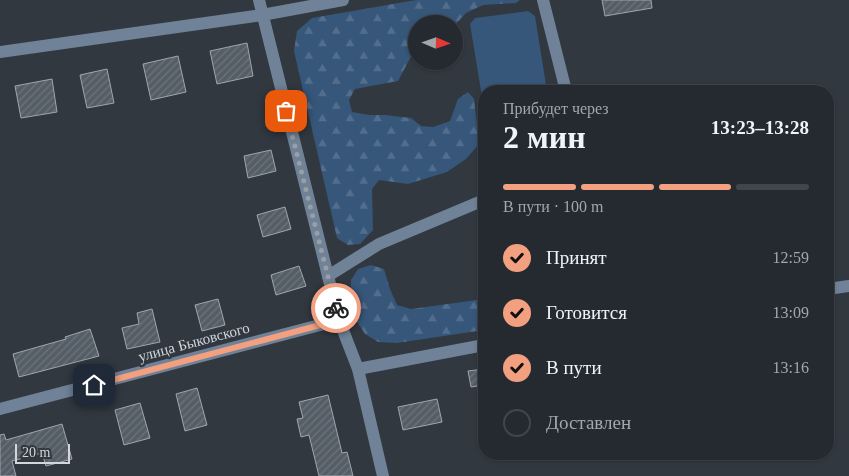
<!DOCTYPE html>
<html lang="ru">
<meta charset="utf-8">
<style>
body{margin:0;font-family:"Times New Roman",serif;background:#31363c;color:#f1f3f6;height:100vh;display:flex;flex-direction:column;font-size:19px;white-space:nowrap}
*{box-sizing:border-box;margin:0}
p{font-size:16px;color:#a3a7ab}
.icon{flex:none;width:28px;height:28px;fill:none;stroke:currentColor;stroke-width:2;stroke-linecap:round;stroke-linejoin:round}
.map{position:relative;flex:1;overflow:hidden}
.panel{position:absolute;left:478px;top:85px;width:356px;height:375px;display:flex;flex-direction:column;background:#252a30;border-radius:20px;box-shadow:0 1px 4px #0004,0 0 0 1px #42464c}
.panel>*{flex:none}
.needle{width:32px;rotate:92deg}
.tools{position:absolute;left:408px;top:15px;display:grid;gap:10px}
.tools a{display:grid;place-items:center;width:55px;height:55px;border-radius:50%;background:#252a30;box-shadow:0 1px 4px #0004,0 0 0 1px #42464c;font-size:25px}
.scale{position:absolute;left:15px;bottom:12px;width:55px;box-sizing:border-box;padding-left:5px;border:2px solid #d3d7dc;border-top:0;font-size:14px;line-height:18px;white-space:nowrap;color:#d3d7dc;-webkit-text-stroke:4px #313840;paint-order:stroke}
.pin{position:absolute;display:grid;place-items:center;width:42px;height:42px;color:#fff;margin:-21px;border-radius:10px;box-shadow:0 2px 8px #0006}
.courier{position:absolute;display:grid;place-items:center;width:50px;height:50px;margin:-25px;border:4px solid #f2a07f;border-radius:50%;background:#fff;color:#222;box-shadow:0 1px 6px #0007}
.overview em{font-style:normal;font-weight:600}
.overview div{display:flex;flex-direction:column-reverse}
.overview{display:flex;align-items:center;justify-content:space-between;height:85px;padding:0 25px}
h1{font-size:32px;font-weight:600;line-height:38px}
.bar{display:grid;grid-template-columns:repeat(4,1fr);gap:8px 5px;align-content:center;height:60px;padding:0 25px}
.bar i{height:6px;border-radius:4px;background:#42464c}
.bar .active{background:#f2a07f}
.bar p{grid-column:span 4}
ol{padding:0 25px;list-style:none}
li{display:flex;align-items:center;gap:15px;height:55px}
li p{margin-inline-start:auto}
li .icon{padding:5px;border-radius:50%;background:#f2a07f;color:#111;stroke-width:4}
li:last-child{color:#a3a7ab}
li i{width:28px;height:28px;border:2px solid #42464c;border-radius:50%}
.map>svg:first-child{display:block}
.forest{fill:url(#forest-firs)}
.pitch{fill:#36567a}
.building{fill:url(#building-hatch);stroke:#9ea6b0}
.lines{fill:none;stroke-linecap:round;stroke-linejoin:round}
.minor{stroke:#708297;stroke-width:12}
.done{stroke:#9a9fa5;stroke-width:5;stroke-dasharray:0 9}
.route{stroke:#f2a07f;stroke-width:6}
.labels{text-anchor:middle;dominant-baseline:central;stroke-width:5;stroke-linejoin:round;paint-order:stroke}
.street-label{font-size:15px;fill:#d3d7dc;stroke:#313840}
</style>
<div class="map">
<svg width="849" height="476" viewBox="0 0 849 476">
<defs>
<pattern id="forest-firs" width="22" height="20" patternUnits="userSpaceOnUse" patternTransform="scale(1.25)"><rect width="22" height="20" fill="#36567a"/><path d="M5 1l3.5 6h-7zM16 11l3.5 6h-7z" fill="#526e8c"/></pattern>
<pattern id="building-hatch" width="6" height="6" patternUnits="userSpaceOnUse" patternTransform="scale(1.25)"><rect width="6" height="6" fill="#555d66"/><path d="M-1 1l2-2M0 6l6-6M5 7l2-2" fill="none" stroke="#6d747b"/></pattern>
</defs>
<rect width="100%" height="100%" fill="#313840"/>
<g class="forest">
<path d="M416,0H520L516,3L483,5L466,13L454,26V24H416V50L414,51L398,81L355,89L349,100L352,112L369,115H385L411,118L421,126L433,127L450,121L458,99L468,92L474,99L479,144L466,159L447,172L408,184L379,180L372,189L373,230L360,244L348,245L337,238L294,51L297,31L312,18Z"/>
<path d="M371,265L384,269L390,289L397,305L411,309L484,299V330L397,343L378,342L365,334L354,317L350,299L351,280L358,269Z"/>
</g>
<path class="pitch" d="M528,11L535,16L547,91H484V109L470,24L475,18Z"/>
<g class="building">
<path d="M602,0H651L652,8L605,16Z"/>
<path d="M247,43L253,76L217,84L210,51Z"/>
<path d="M178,56L186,92L151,100L143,64Z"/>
<path d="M107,69L114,103L87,108L80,75Z"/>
<path d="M52,79L57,112L21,118L15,86Z"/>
<path d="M271,150L276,171L248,178L244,156Z"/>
<path d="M285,207L291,229L263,237L257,215Z"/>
<path d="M299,266L306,286L276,295L271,275Z"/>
<path d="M218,299L225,325L202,331L195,305Z"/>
<path d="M152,309L160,342L127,349L122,328L139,324L137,313Z"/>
<path d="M90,329L99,356L19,377L13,354L66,339L65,337Z"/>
<path d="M484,369V385L471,387L468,371Z"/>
<path d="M197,388L207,425L185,431L176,394Z"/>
<path d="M328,395L342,453L347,452L353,476H319L309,435L301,437L297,419L303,418L299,402Z"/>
<path d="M437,399L442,422L403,430L398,407Z"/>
<path d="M140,403L150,438L124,445L115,410Z"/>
<path d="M62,424L72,459L46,466L42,453L12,461L16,476H0V435L4,434L6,440Z"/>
</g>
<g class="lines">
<g class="minor">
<path d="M259,0L339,320L358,369L383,476"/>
<path d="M543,0L566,91"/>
<path d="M0,52L262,15L343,0"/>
<path d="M328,276L379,244L484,200"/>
<path d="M828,289L849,286"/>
<path d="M358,369L484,345"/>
<path d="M0,409L339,320"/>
</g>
</g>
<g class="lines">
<path class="done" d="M286,111L336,308"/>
<path class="route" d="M94,385L339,320L336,308"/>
</g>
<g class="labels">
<g class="street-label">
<text transform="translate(194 342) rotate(-15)">улица Быковского</text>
</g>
</g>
</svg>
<div class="tools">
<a><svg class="needle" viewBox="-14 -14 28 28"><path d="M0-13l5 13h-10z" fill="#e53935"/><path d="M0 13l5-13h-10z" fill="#a3a7ab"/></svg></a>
</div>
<div class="scale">20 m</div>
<div class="pin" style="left:286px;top:111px;background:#ea580c"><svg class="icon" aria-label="bag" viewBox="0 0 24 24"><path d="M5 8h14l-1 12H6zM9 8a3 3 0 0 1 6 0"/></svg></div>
<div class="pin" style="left:94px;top:385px;background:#1f2937"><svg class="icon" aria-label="home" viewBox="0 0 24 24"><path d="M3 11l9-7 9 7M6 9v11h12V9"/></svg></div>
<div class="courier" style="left:336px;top:308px"><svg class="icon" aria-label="bike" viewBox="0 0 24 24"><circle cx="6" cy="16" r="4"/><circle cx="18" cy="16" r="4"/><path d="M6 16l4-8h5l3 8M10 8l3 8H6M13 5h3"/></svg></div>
<section class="panel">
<div class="overview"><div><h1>2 мин</h1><p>Прибудет через</p></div><em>13:23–13:28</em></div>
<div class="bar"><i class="active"></i><i class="active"></i><i class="active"></i><i></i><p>В пути · 100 m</p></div>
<ol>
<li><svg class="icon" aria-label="check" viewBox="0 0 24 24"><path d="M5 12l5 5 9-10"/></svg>Принят<p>12:59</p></li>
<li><svg class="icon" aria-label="check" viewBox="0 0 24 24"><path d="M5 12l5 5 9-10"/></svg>Готовится<p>13:09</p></li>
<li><svg class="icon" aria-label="check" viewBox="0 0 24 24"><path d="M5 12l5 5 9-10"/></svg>В пути<p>13:16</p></li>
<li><i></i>Доставлен</li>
</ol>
</section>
</div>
